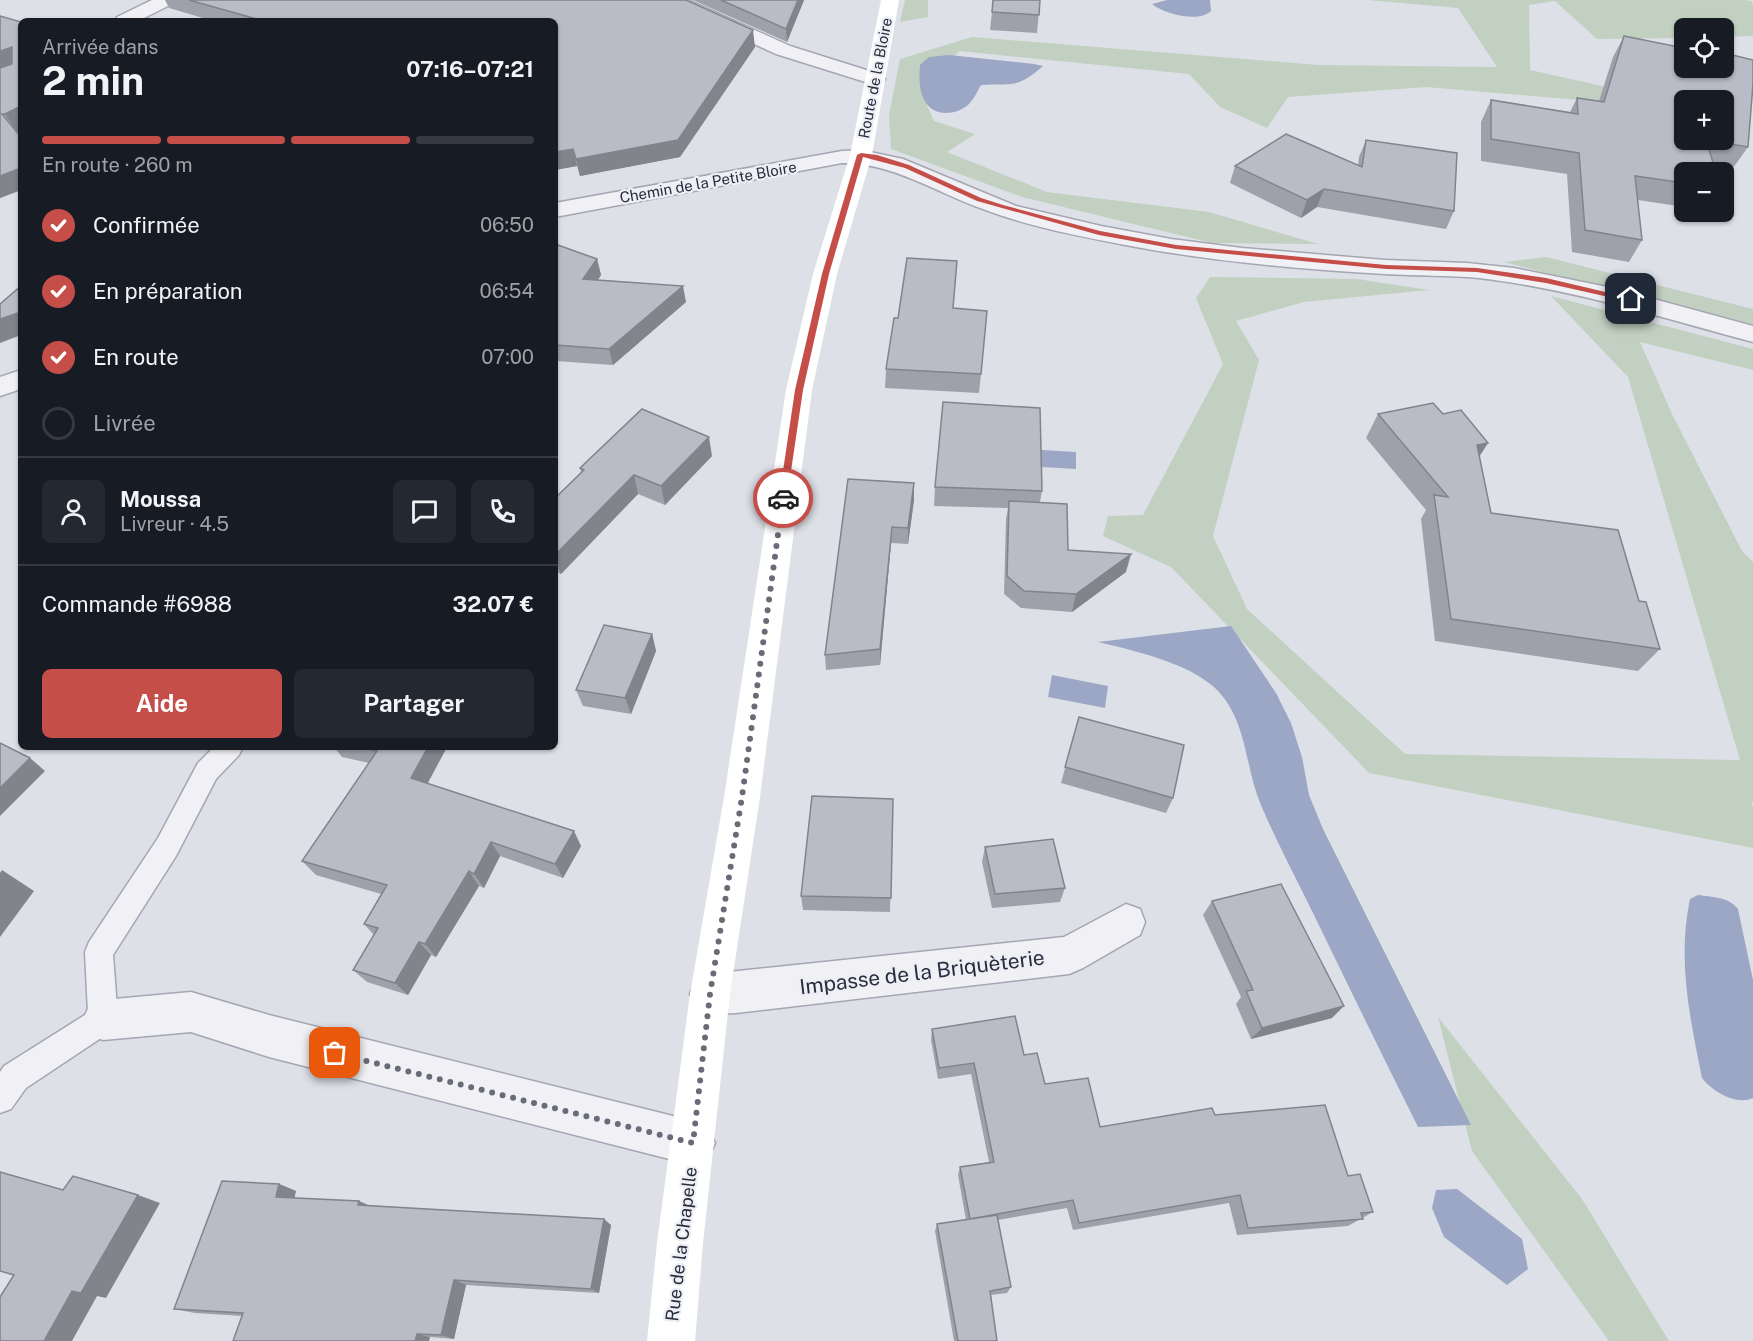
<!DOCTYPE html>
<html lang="fr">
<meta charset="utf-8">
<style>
body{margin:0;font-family:"Public Sans",sans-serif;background:#242831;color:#f1f3f6;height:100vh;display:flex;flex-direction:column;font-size:22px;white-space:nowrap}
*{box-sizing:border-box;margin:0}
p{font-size:20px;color:#9ea1a6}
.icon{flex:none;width:33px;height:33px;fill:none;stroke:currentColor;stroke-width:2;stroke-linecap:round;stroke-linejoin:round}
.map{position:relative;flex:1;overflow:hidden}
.drawer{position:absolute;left:18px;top:18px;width:540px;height:732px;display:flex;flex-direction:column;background:#171b24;border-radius:9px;box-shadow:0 2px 4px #0004}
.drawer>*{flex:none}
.buttons{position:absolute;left:1674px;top:18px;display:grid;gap:12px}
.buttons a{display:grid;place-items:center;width:60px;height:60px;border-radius:9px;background:#171b24;box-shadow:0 2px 4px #0004;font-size:30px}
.pin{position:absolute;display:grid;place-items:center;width:51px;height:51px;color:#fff;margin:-26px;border-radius:12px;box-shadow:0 3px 9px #0006}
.courier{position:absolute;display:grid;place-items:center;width:60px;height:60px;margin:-30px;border:4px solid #c64e49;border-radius:50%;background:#fff;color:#222;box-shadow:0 2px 8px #0007}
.summary em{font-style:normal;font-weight:700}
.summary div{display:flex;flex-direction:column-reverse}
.summary{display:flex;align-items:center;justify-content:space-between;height:102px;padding:0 24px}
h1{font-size:39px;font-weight:700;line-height:45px}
.bar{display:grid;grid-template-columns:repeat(4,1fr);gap:9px 6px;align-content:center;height:72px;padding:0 24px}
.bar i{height:8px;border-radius:4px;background:#363941}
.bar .active{background:#c64e49}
.bar p{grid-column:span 4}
.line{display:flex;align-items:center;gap:15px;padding:0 24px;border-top:2px solid #363941}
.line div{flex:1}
.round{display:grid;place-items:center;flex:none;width:63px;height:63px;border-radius:9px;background:#242831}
ol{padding:0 24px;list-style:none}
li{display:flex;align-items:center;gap:18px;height:66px}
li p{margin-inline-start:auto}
li .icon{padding:6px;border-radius:50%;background:#c64e49;color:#fff;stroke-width:4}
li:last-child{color:#9ea1a6}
li i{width:33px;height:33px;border:3px solid #363941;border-radius:50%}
.primary-button{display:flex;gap:12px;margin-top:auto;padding:12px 24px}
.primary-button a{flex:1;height:69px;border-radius:9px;background:#c64e49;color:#fff;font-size:24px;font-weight:700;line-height:69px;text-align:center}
.primary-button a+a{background:#242831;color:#f1f3f6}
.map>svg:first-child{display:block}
.green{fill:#c1d0c0}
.water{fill:#9ba7c5}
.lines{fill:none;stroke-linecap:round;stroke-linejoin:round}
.lane-casing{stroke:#a4a6b1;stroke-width:3}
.street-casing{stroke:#a4a6b1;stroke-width:3}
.lane{fill:#f1f1f5;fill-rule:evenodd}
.street{fill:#f1f1f5;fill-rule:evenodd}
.secondary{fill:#fff;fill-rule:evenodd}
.wall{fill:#9fa1aa}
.shaded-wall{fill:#82838b}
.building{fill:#b9bbc6;stroke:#82838b;stroke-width:1.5;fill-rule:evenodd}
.route{fill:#c64e49}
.done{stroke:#686b78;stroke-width:6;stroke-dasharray:0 10.8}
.labels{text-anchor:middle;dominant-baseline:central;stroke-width:4.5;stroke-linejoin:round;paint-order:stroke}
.far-street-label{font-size:15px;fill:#282c3d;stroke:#edeff5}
.street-label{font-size:18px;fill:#282c3d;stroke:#edeff5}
.near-street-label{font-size:21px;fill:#282c3d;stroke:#edeff5}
</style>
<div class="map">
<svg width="1753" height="1341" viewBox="0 0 1753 1341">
<rect width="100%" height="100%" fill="#dee0e7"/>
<g class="green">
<path d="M905,0H928V17L900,22Z"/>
<path d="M1368,0H1745L1751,1L1753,5V36L1724,37V28H1684V38L1597,39L1555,1L1529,5L1530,70L1629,92L1638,105L1426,87L1288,97L1267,128L1220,107L1189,74L959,51L922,95L934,121L975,134L947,152L1047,192L1209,212L1318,244L1212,243L1022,197L891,149L889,115L900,59L972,37L1318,65L1497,67L1458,8Z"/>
<path d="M1546,257L1753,309V326L1504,262Z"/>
<path d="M1210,277L1357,279L1429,290L1304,302L1236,321L1259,360L1213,536L1247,609L1405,754L1740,760L1628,377L1551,296L1753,349V370L1640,342L1672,414L1742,551L1753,562V804L1751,798L1753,808V848L1369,773L1171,567L1103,536L1108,516L1143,515L1223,364L1196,298Z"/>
<path d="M1438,1017L1582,1199L1669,1341H1609L1472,1151Z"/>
</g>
<g class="water">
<path d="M1167,0H1210L1211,11C1199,23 1164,14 1152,4Z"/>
<path d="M949,55L1034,64L1043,66C1017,89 1013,83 981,85C977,92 974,99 968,105C962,110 954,113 946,113C920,112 918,85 920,65L929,57Z"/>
<path d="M1025,449L1076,452V469L1025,466Z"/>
<path d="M1231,626L1276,693L1291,723L1302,757L1309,795L1323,829L1471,1125L1418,1127C1382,1055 1347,983 1312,911C1295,876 1276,841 1261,805C1244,765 1248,720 1215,688C1186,662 1135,651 1098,642Z"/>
<path d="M1052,675L1108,686L1105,708L1048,697Z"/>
<path d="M1698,895C1712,897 1729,897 1738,909L1753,980V1098C1736,1106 1712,1091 1702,1078C1690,1018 1677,960 1690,899Z"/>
<path d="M1457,1189L1522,1239L1528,1269L1507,1285L1444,1237L1432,1208L1436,1190Z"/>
</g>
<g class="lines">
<g class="lane-casing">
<path id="lane" d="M214,747H243L239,755L216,779L176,856L113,955L118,1020L113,1030L26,1088L11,1109L0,1113V1072L4,1066L88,1013L85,952L89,942L158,838L198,763Z"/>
</g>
<g class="street-casing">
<g id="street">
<path d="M152,0H175L172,4L138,21H115L117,17Z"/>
<path d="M664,0H688L790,46L882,75L885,79L882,83L875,85L776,54L667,4Z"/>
<path d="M861,150L903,159L1016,206L1101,226L1171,239L1242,248L1385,260L1467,263L1514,268L1617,289L1753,326V342C1662,318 1573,289 1479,278C1448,275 1417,276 1385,274C1297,269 1207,261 1120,244C1074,235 1027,226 983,209C935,192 894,163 842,163L555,217V203L842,151Z"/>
<path d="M21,370V389L0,396V377Z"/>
<path d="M1126,904L1140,909L1145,922L1140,935L1083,968L1069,974L736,1013L710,1014L696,1008L690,994L696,980L710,974L1064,937Z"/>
<path d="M191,992L269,1015L693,1121L708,1128L715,1143L708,1158L693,1165L269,1057L191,1032L103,1040L89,1034L83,1020L89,1006L103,1000Z"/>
</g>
</g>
<use href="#lane" class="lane"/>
<use href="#street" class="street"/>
<path class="secondary" d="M881,0H899L872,155L837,274L812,390L760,797L730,994L703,1243L695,1341H647L657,1243L690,994L724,797L786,390L813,274L850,155Z"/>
</g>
<g class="wall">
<path d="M165,0H686L755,47L680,157L580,176L577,166L555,170V21H213L169,8Z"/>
<path d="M693,0H804L787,42Z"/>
<path d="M1040,0L1037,33L990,30L992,12Z"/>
<path d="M0,16L17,132L21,190L0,198Z"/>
<path d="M1624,36L1748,147L1733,168L1714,165L1684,172V207L1638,200L1642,240L1629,262L1572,252L1567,174L1481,161V122L1491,100L1570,112L1577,98L1599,101L1613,57Z"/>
<path d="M1366,140L1454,211L1446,229L1317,207L1301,218L1230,183L1235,166L1358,165L1359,157Z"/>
<path d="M555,244L597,259L601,275L598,280L686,302L613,365L555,361Z"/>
<path d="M953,308L981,374L979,393L885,388L886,369L898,318Z"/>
<path d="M1378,414H1443L1488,443L1479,457L1491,513L1639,601L1660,649L1638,671L1435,641L1421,519L1426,510L1366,438Z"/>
<path d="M712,456L665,505L638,494L561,574L555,571V498L581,472L580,468Z"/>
<path d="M914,483V500L908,544L891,543L880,665L826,670L825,655Z"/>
<path d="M935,487L1042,491L1040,502L1068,550L1126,572L1072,612L1021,608L1004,594L1006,519L1008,508L934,506Z"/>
<path d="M652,634L656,651L631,714L583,706L576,690Z"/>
<path d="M1079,717L1173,798L1166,813L1061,783Z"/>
<path d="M334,747H447L428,783L581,846L563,878L500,856L484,888L479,886L436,957L431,955L408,995L367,982L353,970L374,935L364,924L381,894L316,875L302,861L369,763L342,757Z"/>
<path d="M893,799L890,912L803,910L801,896Z"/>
<path d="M985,847L1065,888L1060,902L992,908L982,862Z"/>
<path d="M1212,901L1332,1018L1251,1039L1236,1004L1241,997L1203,915Z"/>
<path d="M932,1029L1024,1055L1045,1084L1100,1127L1215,1115L1348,1176L1373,1212L1348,1226L1237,1235L1229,1203L1073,1230L1067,1208L998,1220L1011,1287L1007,1293L991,1295L997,1341H954L935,1231L937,1224L966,1220L958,1175L960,1167L989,1162L971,1074L938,1079L931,1040Z"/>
<path d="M279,1184L296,1191L294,1198L359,1201L368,1205L611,1225L599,1293L466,1285L454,1339L430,1337L242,1316L195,1313L174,1309Z"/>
</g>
<g class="shaded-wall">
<path d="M798,0H804L787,42L786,29Z"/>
<path d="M753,30L755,47L680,157L580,176L576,159Z"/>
<path d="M12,47L21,62L0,72V51Z"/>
<path d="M21,106V130L17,132L5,114Z"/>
<path d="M573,149L577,166L555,170V152Z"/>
<path d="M21,168V190L0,198V176Z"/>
<path d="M1324,189L1317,207L1301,218L1307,200Z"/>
<path d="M597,259L601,275L587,295L583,279Z"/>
<path d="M683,286L686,302L613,365L609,349Z"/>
<path d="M21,312V335L0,343V319Z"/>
<path d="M709,437L712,456L665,505L661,486Z"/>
<path d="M1488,443L1473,466L1477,445Z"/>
<path d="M634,475L638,494L561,574L555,557V555Z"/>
<path d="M914,483V500L908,544V528Z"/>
<path d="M892,527L891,543L880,665V649Z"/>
<path d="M1131,554L1126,572L1072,612L1076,594Z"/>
<path d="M652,634L656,651L631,714L625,698Z"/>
<path d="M428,747H447L422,793L411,778Z"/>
<path d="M30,758L45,771L0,816V788Z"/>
<path d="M574,831L581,846L563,878L555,864Z"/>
<path d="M491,842L500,856L484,888L474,874Z"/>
<path d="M2,870L34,891L0,937V873Z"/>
<path d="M469,871L479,886L436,957L425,944Z"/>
<path d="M419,942L431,955L408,995L395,983Z"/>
<path d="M1344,1006L1332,1018L1251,1039L1262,1028Z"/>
<path d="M279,1184L296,1191L293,1204L276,1197Z"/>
<path d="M138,1195L160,1203L106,1298L97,1296L72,1341H44L72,1291Z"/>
<path d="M359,1201L374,1208L358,1205Z"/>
<path d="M604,1219L611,1225L599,1293L591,1289Z"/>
<path d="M454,1280L466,1285L454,1339L441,1335Z"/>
<path d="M417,1334L430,1337L429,1341H415Z"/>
</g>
<g class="building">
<path d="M189,0H686L753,30L678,140L576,159L573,149L555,152V21H257L260,20Z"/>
<path d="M721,0H798L786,29Z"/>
<path d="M993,0H1040L1039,15L992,12Z"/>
<path d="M0,16L21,22V106L5,114H2L21,137V168L0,176V68L12,64V47L0,51Z"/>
<path d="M1624,36L1684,48V68H1724V53L1753,60V84L1748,147L1706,140L1716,172H1684V183L1635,176L1642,240L1585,230L1579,153L1491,139V100L1578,114L1577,98L1604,102ZM1684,100H1724V140H1684Z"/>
<path d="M1286,134L1362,167L1366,140L1457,153L1454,211L1324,189L1307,200L1235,166Z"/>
<path d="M555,244L597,259L583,279L683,286L609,349L555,345Z"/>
<path d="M907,258L957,261L953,308L987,311L981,374L886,369L894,318H898Z"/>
<path d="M21,286V312L0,319V304Z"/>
<path d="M943,402L1040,408L1042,491L935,487Z"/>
<path d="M1433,403L1443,414L1461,410L1488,443L1477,445L1491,513L1618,530L1639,601L1646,602L1660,649L1451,619L1434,495L1448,497L1378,414Z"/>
<path d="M642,409L709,437L661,486L634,475L555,555V498L584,470L580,468Z"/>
<path d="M848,479L914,483L908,528L892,527L880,649L825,655Z"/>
<path d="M1009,501L1067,504L1068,550L1131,554L1076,594L1024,591L1007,576Z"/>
<path d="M604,625L652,634L625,698L576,690Z"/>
<path d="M1079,717L1184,745L1173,798L1065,767Z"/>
<path d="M0,743L30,758L0,788Z"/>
<path d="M359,747H428L411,778L574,831L555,864L491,842L474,874L469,871L425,944L419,942L395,983L353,970L378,928L364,924L387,885L302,861L377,751Z"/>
<path d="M812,796L893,799L891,898L801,896Z"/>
<path d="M1053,839L1065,888L995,894L985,847Z"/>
<path d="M1281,884L1344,1006L1262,1028L1246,991L1253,990L1212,901Z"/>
<path d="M1015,1016L1024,1055L1037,1053L1045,1084L1088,1078L1100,1127L1212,1108L1215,1115L1325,1105L1348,1176L1360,1174L1373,1212L1361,1213L1363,1219L1248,1228L1240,1195L1079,1223L1073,1200L970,1219L960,1167L994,1162L974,1063L939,1068L932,1029Z"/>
<path d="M0,1172L63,1190L73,1176L138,1195L81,1293L72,1291L44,1341H0V1297L14,1275L0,1271Z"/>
<path d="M222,1181L279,1184L276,1197L359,1201L358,1205L604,1219L591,1289L454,1280L441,1335L417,1334L415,1341H233L243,1313L174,1309Z"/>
<path d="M997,1215L1011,1287L990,1291L997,1341H958L937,1224Z"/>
</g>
<path class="route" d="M861,153L877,155L909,165L981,198L1003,205L1100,231L1176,245L1386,265L1477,268L1546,278L1635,299L1631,302L1546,283L1477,272L1386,269L1176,249L1099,235L977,201L905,168L863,157L829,274L803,390L787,498L783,501L779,498L795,390L822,274L857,155Z"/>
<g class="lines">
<path class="done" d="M335,1053L693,1143L710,994L742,797L783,498"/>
</g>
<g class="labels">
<g class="far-street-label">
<text transform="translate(875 78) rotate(-79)">Route de la Bloire</text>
<text transform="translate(708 182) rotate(-10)">Chemin de la Petite Bloire</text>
</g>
<g class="street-label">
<text transform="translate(681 1244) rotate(-83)">Rue de la Chapelle</text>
</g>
<g class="near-street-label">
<text transform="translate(922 972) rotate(-7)">Impasse de la Briquèterie</text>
</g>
</g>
</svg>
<div class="buttons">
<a><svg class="icon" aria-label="locate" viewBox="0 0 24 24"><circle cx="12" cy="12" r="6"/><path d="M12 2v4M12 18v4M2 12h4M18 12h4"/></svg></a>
<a>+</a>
<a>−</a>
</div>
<div class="pin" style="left:335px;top:1053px;background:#ea580c"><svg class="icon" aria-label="bag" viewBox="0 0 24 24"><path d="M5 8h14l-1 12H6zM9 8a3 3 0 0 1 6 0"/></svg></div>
<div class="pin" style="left:1631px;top:299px;background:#1f2937"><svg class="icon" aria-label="home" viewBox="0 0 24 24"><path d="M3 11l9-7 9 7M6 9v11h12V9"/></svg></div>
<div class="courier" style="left:783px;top:498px"><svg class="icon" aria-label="car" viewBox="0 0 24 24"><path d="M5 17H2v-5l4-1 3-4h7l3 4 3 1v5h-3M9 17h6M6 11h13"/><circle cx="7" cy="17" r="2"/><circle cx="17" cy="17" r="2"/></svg></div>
<section class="drawer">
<div class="summary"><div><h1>2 min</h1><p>Arrivée dans</p></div><em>07:16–07:21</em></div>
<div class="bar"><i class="active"></i><i class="active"></i><i class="active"></i><i></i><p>En route · 260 m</p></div>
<ol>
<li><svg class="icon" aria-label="check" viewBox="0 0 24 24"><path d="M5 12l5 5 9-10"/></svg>Confirmée<p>06:50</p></li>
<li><svg class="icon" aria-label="check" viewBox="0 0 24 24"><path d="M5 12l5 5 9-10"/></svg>En préparation<p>06:54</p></li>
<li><svg class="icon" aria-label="check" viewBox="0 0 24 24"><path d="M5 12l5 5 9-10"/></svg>En route<p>07:00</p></li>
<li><i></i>Livrée</li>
</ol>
<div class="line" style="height:108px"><a class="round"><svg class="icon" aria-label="person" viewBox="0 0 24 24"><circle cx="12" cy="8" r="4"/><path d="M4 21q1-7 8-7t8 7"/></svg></a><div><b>Moussa</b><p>Livreur · 4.5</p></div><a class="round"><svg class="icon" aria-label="chat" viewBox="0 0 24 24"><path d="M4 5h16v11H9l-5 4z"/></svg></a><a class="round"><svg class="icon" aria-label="phone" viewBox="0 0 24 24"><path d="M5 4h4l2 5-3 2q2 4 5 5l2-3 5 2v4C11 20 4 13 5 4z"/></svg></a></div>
<div class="line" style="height:78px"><div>Commande #6988</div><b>32.07 €</b></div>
<div class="primary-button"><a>Aide</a><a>Partager</a></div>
</section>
</div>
